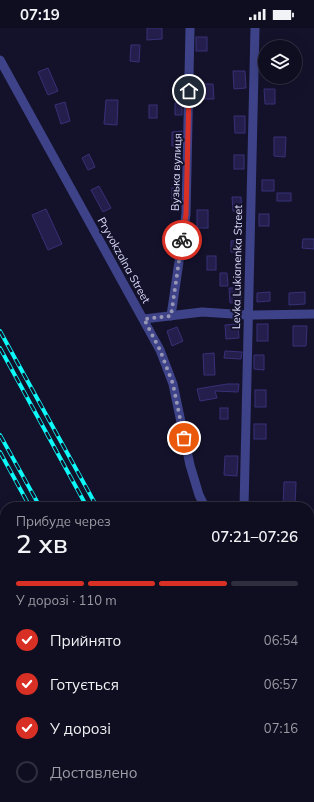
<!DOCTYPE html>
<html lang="uk">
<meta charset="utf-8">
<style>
body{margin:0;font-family:Mulish,sans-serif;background:#181729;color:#f1f3f6;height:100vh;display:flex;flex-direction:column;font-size:15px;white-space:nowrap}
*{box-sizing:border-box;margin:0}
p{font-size:13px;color:#9b9ca5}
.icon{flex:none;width:22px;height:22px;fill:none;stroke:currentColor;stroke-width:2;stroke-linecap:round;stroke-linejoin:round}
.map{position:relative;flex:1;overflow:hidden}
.details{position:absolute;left:0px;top:474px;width:314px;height:300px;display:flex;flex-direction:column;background:#0f0e20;border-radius:16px 16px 0 0;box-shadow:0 4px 16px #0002,0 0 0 1px #2f2e3e}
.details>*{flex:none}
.tools{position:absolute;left:258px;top:12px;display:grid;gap:8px}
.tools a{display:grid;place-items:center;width:44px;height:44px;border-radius:50%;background:#0f0e20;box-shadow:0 4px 16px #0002,0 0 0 1px #2f2e3e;font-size:20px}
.pin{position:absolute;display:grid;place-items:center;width:34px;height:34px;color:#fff;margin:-17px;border:2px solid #fff;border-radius:50%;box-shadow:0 1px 4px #0007}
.courier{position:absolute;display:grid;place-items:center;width:40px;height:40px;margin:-20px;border:3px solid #d93025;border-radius:50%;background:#fff;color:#222;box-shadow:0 1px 5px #0007}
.summary em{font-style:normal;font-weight:600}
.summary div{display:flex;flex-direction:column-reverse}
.summary{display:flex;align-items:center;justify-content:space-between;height:68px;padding:0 16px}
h1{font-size:26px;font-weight:600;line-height:30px}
.bar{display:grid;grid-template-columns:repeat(4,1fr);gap:6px 4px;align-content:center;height:48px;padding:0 16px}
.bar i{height:5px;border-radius:3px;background:#2f2e3e}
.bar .current{background:#d93025}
.bar p{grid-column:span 4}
ol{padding:0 16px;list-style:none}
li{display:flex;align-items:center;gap:12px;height:44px}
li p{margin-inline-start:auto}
li .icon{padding:4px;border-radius:50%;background:#d93025;color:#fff;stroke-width:4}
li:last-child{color:#9b9ca5}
li i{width:22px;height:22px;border:2px solid #2f2e3e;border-radius:50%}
.status{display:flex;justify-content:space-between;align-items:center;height:28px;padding:0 20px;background:#0f0e20;direction:ltr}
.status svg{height:11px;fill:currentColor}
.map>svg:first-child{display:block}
.building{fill:#231e4c;stroke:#373177}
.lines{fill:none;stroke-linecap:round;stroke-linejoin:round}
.minor{stroke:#3e4389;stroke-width:9}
.rail-casing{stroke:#0dfaf9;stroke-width:4}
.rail{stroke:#14122b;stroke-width:2.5;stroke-dasharray:8;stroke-linecap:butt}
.done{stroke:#9796b4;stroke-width:4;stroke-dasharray:0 7.2}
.route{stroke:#d93025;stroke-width:5}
.labels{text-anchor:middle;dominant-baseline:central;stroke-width:4;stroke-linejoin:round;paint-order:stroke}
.street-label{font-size:11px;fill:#ddddfe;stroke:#14122b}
</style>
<div class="status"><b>07:19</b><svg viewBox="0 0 49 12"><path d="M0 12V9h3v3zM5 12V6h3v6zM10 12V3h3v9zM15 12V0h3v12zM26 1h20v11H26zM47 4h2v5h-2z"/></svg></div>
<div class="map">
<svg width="314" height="774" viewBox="0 0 314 774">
<rect width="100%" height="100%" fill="#14122b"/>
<g class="building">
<path d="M147,0H162V11L147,12Z"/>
<rect x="196" y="9" width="11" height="14"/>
<path d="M131,17H140L139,34L130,33Z"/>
<path d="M48,40L58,63L48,67L38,44Z"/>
<path d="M233,43H245L246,60L234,61Z"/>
<path d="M200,56H213L214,71H200Z"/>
<path d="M264,61H275V76H265Z"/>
<path d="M106,72H118L117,97L104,96Z"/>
<path d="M65,74L70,93L61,96L55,77Z"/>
<path d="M182,74V87H175V75Z"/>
<rect x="149" y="77" width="8" height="13"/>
<path d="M234,88H245V105H235Z"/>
<path d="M182,103L181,118H172V104Z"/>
<path d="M274,109H286L285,129L274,128Z"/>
<path d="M89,126L95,139L88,142L82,130Z"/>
<rect x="234" y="127" width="10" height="14"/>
<rect x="262" y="152" width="12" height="11"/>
<path d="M99,158L111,180L103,184L91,162Z"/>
<rect x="172" y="160" width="8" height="11"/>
<rect x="277" y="165" width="14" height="8"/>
<path d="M232,169H241L242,183H233Z"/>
<path d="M46,181L62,216L48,222L32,187Z"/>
<rect x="197" y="182" width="11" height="18"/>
<rect x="259" y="186" width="10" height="12"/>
<path d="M303,211H314V221L302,220Z"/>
<path d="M240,212L241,224H231V213Z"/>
<rect x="207" y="228" width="9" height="14"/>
<path d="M220,245H227L228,258H220Z"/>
<path d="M229,260H241V274L230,275Z"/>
<path d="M270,264V273L257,274V265Z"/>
<path d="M305,264V276L289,277V265Z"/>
<path d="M238,296L239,310L226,311L225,297Z"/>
<rect x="257" y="296" width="11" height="17"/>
<path d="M293,298H307L306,318H293Z"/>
<path d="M177,299L183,313L172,318L167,303Z"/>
<path d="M225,323L242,324L241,331L224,330Z"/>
<path d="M214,325L215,347H204L203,326Z"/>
<path d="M254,327H264V342L254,341Z"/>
<path d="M227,356H239L238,364L215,363L217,370L200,373L197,361Z"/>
<rect x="255" y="362" width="11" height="17"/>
<rect x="220" y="380" width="8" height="11"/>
<rect x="254" y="396" width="12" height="15"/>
<path d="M225,428H238L237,448L224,447Z"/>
<path d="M284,454H296L295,479H283Z"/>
</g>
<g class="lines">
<g class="minor">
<path d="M0,32L160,322L173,356L190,437L199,467L205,479"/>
<path d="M171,288L186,186L190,0"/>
<path d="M144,291L202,284L248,287L314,286"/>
<path d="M244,479L255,0"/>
<path d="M309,502L314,503"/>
<path d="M0,588L5,586"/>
<path d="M162,769L164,774"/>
</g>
<g class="rail-casing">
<g id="rail">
<path d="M0,303L97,479"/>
<path d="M0,320L87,479"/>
<path d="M0,407L40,479"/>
<path d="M0,424L30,479"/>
<path d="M155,769L156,774"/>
<path d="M237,769L241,774"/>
<path d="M255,769L258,774"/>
<path d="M266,769L269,774"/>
</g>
</g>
<use href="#rail" class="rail"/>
</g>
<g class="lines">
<path class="done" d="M182,212L171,288L144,291L160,322L173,356L184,410"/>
<path class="route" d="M182,212L186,186L189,63"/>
</g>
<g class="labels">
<g class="street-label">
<text transform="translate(176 144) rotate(-88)">Вузька вулиця</text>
<text transform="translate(124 232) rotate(61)">Pryvokzalna Street</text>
<text transform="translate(237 239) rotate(-89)">Levka Lukianenka Street</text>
</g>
</g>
</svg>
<div class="tools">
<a><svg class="icon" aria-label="layers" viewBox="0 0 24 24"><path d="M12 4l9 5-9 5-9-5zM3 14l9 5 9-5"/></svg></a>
</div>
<div class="pin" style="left:184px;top:410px;background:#ea580c"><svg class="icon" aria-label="bag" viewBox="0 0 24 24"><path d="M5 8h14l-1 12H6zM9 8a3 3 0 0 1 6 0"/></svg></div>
<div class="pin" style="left:189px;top:63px;background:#1f2937"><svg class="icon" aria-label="home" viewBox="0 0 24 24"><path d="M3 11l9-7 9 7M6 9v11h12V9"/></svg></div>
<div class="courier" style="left:182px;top:212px"><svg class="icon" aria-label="bike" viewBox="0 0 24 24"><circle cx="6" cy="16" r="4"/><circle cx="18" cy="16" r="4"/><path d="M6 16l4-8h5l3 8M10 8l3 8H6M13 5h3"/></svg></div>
<section class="details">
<div class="summary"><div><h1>2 хв</h1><p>Прибуде через</p></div><em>07:21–07:26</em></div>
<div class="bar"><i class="current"></i><i class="current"></i><i class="current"></i><i></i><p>У дорозі · 110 m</p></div>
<ol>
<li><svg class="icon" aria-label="check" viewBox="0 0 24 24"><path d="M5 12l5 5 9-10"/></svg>Прийнято<p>06:54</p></li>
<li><svg class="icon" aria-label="check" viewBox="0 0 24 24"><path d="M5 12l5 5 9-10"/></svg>Готується<p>06:57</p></li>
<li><svg class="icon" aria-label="check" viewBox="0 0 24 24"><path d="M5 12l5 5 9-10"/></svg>У дорозі<p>07:16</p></li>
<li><i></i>Доставлено</li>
</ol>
</section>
</div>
